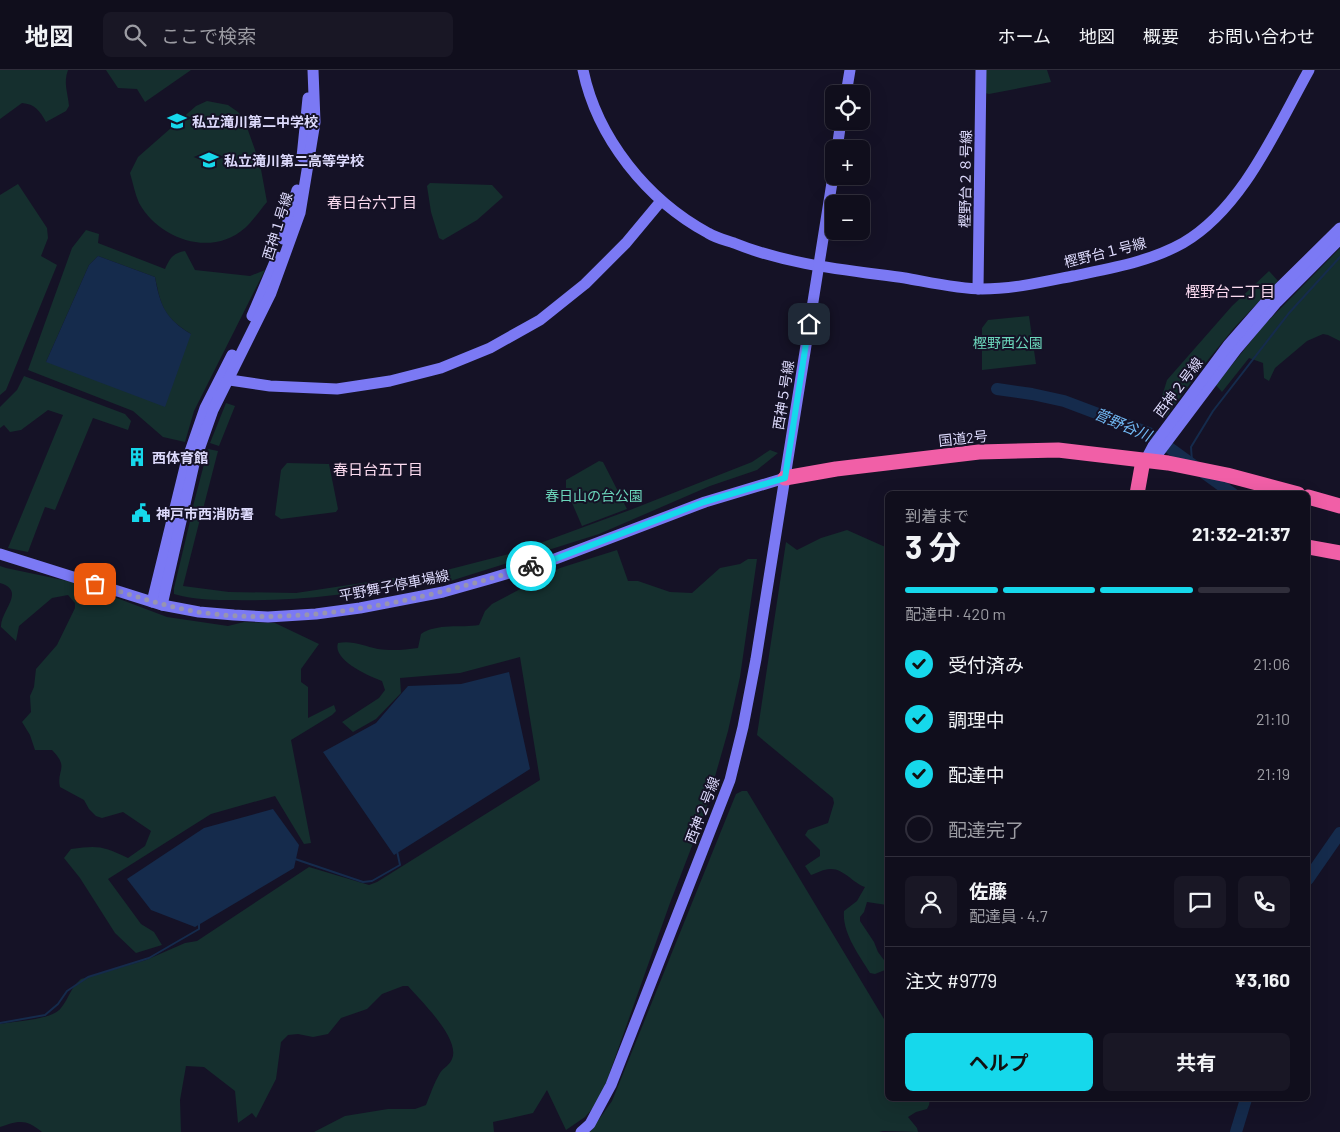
<!DOCTYPE html>
<html lang="ja">
<meta charset="utf-8">
<style>
body{margin:0;font-family:Barlow,"Noto Sans JP",sans-serif;background:#191725;color:#f1f3f6;height:100vh;display:flex;flex-direction:column;font-size:19px;white-space:nowrap}
*{box-sizing:border-box;margin:0}
p{font-size:16px;color:#9c9ca3}
.icon{flex:none;width:28px;height:28px;fill:none;stroke:currentColor;stroke-width:2;stroke-linecap:round;stroke-linejoin:round}
.map{position:relative;flex:1;overflow:hidden}
.drawer{position:absolute;left:885px;top:421px;width:425px;height:610px;display:flex;flex-direction:column;background:#100e1c;border-radius:8px;box-shadow:0 5px 20px #0002,0 0 0 1px #302e3b}
.drawer>*{flex:none}
.tools{position:absolute;left:825px;top:15px;display:grid;gap:10px}
.tools a{display:grid;place-items:center;width:45px;height:45px;border-radius:8px;background:#100e1c;box-shadow:0 5px 20px #0002,0 0 0 1px #302e3b;font-size:25px}
.pin{position:absolute;display:grid;place-items:center;width:42px;height:42px;color:#fff;margin:-21px;border-radius:10px;box-shadow:0 2px 8px #0006}
.courier{position:absolute;display:grid;place-items:center;width:50px;height:50px;margin:-25px;border:4px solid #16d8eb;border-radius:50%;background:#fff;color:#222;box-shadow:0 1px 6px #0007}
.head em{font-style:normal;font-weight:700}
.head div{display:flex;flex-direction:column-reverse}
.head{display:flex;align-items:center;justify-content:space-between;height:85px;padding:0 20px}
h1{font-size:32px;font-weight:700;line-height:38px}
.bar{display:grid;grid-template-columns:repeat(4,1fr);gap:8px 5px;align-content:center;height:60px;padding:0 20px}
.bar i{height:6px;border-radius:4px;background:#302e3b}
.bar .current{background:#16d8eb}
.bar p{grid-column:span 4}
.line{display:flex;align-items:center;gap:12px;padding:0 20px;border-top:1px solid #302e3b}
.line div{flex:1}
.round{display:grid;place-items:center;flex:none;width:52px;height:52px;border-radius:8px;background:#191725}
ol{padding:0 20px;list-style:none}
li{display:flex;align-items:center;gap:15px;height:55px}
li p{margin-inline-start:auto}
li .icon{padding:5px;border-radius:50%;background:#16d8eb;color:#111;stroke-width:4}
li:last-child{color:#9c9ca3}
li i{width:28px;height:28px;border:2px solid #302e3b;border-radius:50%}
.action{display:flex;gap:10px;margin-top:auto;padding:10px 20px}
.action a{flex:1;height:58px;border-radius:8px;background:#16d8eb;color:#111;font-size:20px;font-weight:700;line-height:58px;text-align:center}
.action a+a{background:#191725;color:#f1f3f6}
header{display:flex;align-items:center;gap:30px;box-sizing:border-box;height:70px;padding:0 25px;background:#100e1c;border-bottom:1px solid #302e3b}
header strong{font-size:24px}
nav{display:flex;gap:28px;margin-inline-start:auto;font-size:18px}
.search{width:350px;height:45px;background:#191725;display:flex;align-items:center;gap:12px;box-sizing:border-box;padding:0 18px;border-radius:8px;color:#9c9ca3;font-size:19px}
.map>svg:first-child{display:block}
.green{fill:#152f2e;fill-rule:evenodd}
.water{fill:#152b4c}
.lines{fill:none;stroke-linecap:round;stroke-linejoin:round}
.stream{stroke:#152b4c;stroke-width:2}
.river{stroke:#152b4c;stroke-width:12}
.secondary{stroke:#7b79f4;stroke-width:11}
.highway{stroke:#f15fa7;stroke-width:15}
.done{stroke:#9794b1;stroke-width:5;stroke-dasharray:0 9}
.route{stroke:#16d8eb;stroke-width:6}
.labels{text-anchor:middle;dominant-baseline:central;stroke-width:4;stroke-linejoin:round;paint-order:stroke}
.poi-label{font-size:14px;font-weight:bold;fill:#dddafc;stroke:#151226;text-anchor:start}
.street-label{font-size:14px;fill:#dddafc;stroke:#151226}
.park-label{font-size:14px;fill:#6bd6bb;stroke:#151226}
.neighbourhood-label{font-size:15px;fill:#fcdbf0;stroke:#151226}
.water-label{font-size:15px;font-style:italic;fill:#71b8f3;stroke:#151226}
</style>
<header>
<strong>地図</strong>
<div class="search"><svg class="icon" aria-label="search" viewBox="0 0 24 24"><circle cx="10" cy="10" r="6"/><path d="M15 15l6 6"/></svg>ここで検索</div>
<nav><a>ホーム</a><a>地図</a><a>概要</a><a>お問い合わせ</a></nav>
</header>
<div class="map">
<svg width="1340" height="1062" viewBox="0 0 1340 1062">
<rect width="100%" height="100%" fill="#151226"/>
<g class="green">
<path d="M0,0H68C63,13 68,23 69,36L66,41L46,52C40,41 35,34 22,33L0,49Z"/>
<path d="M106,0H191L145,32L137,19L118,18Z"/>
<path d="M985,0H1047L1051,12L989,24L985,23Z"/>
<path d="M207,31L228,35L238,42L244,49L260,94L267,132C260,140 253,151 245,158C211,188 159,169 139,133C135,124 133,113 130,103L138,87L196,36Z"/>
<path d="M430,113L492,115L503,127L477,150L443,170L439,168L431,142L427,116Z"/>
<path d="M18,114L47,158L48,168L41,186L57,195L6,320L0,325V125Z"/>
<path d="M86,160L99,164L98,173L165,199C170,188 173,183 185,181L195,200L250,206L265,200L194,341L185,372L163,367L133,341L28,300L72,178ZM98,186L155,207C161,237 164,247 191,264L46,292L89,195Z"/>
<path d="M1340,178V271L1328,265L1323,264L1307,271L1275,298L1269,311L1264,308L1263,293L1249,288L1222,322L1216,315L1263,256Z"/>
<path d="M1269,201L1278,211L1234,258L1203,296L1166,347L1160,333L1167,310L1232,236Z"/>
<path d="M1029,246L1036,294L982,300V258L988,250Z"/>
<path d="M24,306L125,344L131,351L128,360L93,348L55,440L45,437L28,482L8,478L63,345L48,340L21,360L10,362L4,355L0,358V337L17,320Z"/>
<path d="M226,333L235,336L219,376L210,373Z"/>
<path d="M208,379L218,381L202,443L192,440Z"/>
<path d="M770,380L778,383L757,400L710,416L599,464L444,513L435,503L513,483L630,440L752,392Z"/>
<path d="M599,391L603,392L627,439L582,456L566,419V410Z"/>
<path d="M287,393L329,394L338,439L336,442L281,449L275,445L281,400Z"/>
<path d="M191,447L200,449L183,516L229,522L296,523L415,505L422,509L416,514C355,523 296,532 234,530C213,530 195,530 174,524V518Z"/>
<path d="M847,460L883,476L887,477V835L867,832L864,842L860,847V851L874,872L878,882L887,894L885,900L875,904L870,903C859,885 842,863 844,841L857,831L865,817C853,813 843,798 830,799C824,799 817,803 811,805L805,796L820,786V780L805,765L808,760L828,753L834,733L833,728L757,665L786,472L797,480L821,468Z"/>
<path d="M617,480L628,511H638L670,522L692,523L720,498L740,494L748,489H757L740,607L728,661L704,745L670,833L600,1030L585,1047L566,1060L547,1020L533,1043L493,1052L494,1062H314L345,1046L388,1039H415L426,1035C430,1025 434,1013 440,1003C443,998 450,995 452,989C461,969 420,930 408,916H403L382,924L367,939L341,948L328,964L313,967L298,964L288,965L281,972L276,1009L256,1048L252,1043L238,1053L235,1021L204,997L186,996L180,1030L181,1062H42C26,1049 20,1050 0,1057V954C16,951 52,950 61,938C69,928 71,917 81,909L146,890L185,873L197,871L309,797L369,815L377,812L540,710L520,587L460,603L400,608L401,623L376,649L353,662L342,652L379,628L385,620L382,611C369,606 332,590 338,573C352,570 364,576 378,579C392,581 404,580 418,578L421,564C437,553 461,558 479,555L485,541L492,534L560,498Z"/>
<path d="M0,496L6,498L77,513L167,547L228,556L244,552L275,553L319,574L301,599V612L308,617V648L334,635L336,641L332,645L291,670L311,773L304,774L275,726L211,744L108,809L141,854L154,862L162,875L136,883L115,863L80,808L64,788L71,779C98,775 103,776 128,788L145,776L151,761L123,742L102,748L96,746L89,739L84,730L60,717C56,700 70,698 52,680H35L30,665L22,652L31,642L30,626L34,617L36,599L57,575L75,538V533L68,525L52,528L19,556L16,571L1,557C0,541 27,521 0,513Z"/>
<path d="M742,721H747L887,954L888,1029H930L929,1035L927,1039L916,1042L908,1047L917,1058L918,1062L883,1061L879,1062H590L612,1031L736,724Z"/>
</g>
<g class="water">
<path d="M98,186L155,207C160,236 166,249 191,264L165,337L46,292L89,195Z"/>
<path d="M509,602L530,699L394,785L323,682L376,653L408,616L461,614Z"/>
<path d="M273,739L299,775L294,798L195,857L151,840L127,809L204,758Z"/>
</g>
<g class="lines">
<g class="stream">
<path d="M1192,392L1191,377L1213,341L1289,243L1340,187"/>
<path d="M295,789L363,812L372,811L400,795L397,781"/>
<path d="M0,953L45,945L58,934L67,921L88,907L149,888L199,859V854"/>
</g>
<g class="river">
<path d="M997,319L1032,324L1064,331L1149,363L1233,424"/>
<path d="M1308,809L1340,763"/>
<path d="M1236,1062L1246,1029"/>
</g>
<g class="secondary">
<path d="M583,0C597,68 647,130 708,163C716,168 725,170 734,173C788,195 847,200 905,208C928,212 959,219 982,219C1013,219 1043,212 1073,206C1111,198 1149,192 1183,173C1243,138 1276,59 1309,0"/>
<path d="M846,24L850,0"/>
<path d="M837,79L841,51"/>
<path d="M302,87L308,28"/>
<path d="M283,169L297,120"/>
<path d="M978,219L981,0"/>
<path d="M252,246L277,187"/>
<path d="M223,309L270,316L337,319L390,311L441,298L490,278L540,250L585,214L626,173L661,131"/>
<path d="M1148,389L1160,381L1236,280L1277,232L1340,169"/>
<path d="M1145,391L1153,376L1229,274L1271,226L1340,158"/>
<path d="M0,484L162,535L199,542L234,545L268,547L316,544L360,538L443,522L489,509L555,489L705,432L785,408"/>
<path d="M152,532L186,393L205,338L232,285"/>
<path d="M162,535L194,394L213,340L271,223L300,143L315,52L313,0"/>
<path d="M581,1062L590,1054L611,1015L730,710L743,657L756,589L834,100"/>
</g>
<g class="highway">
<path d="M785,408L836,399L979,382L1058,380L1168,393L1227,405L1298,424"/>
<path d="M1137,424L1142,396L1145,391"/>
<path d="M1308,427L1340,436"/>
<path d="M1308,477L1340,483"/>
</g>
</g>
<g class="lines">
<path class="done" d="M95,514C129,524 163,536 198,542C306,558 428,529 531,496"/>
<path class="route" d="M531,496L555,489L704,432L785,408L809,254"/>
</g>
<defs>
<g id="school-bare" transform="scale(1.5)"><path d="M0-5L7-2L0 1L-7-2ZM-4 1L0 2.5L4 1V4Q0 6-4 4Z" fill="#16d8eb" stroke="#151226" stroke-width="2.5" paint-order="stroke"/></g>
<g id="building-bare" transform="scale(1.5)"><path d="M-4-6H4V6H1V3H-1V6H-4ZM-2.5-4.3h1.7v1.8h-1.7ZM.8-4.3h1.7v1.8H.8ZM-2.5-1h1.7V.8h-1.7ZM.8-1h1.7V.8H.8Z" fill="#16d8eb" stroke="#151226" stroke-width="2.5" paint-order="stroke"/></g>
<g id="civic-bare" transform="scale(1.5)"><path d="M-.6-6.5H3V-4.5H.6V-3L4-1V1h2V6H-6V1h2V-1L-.6-3ZM-1.2 2.5V6h2.4V2.5Z" fill="#16d8eb" stroke="#151226" stroke-width="2.5" paint-order="stroke"/></g>
</defs>
<g fill-rule="evenodd">
<use href="#school-bare" x="177" y="51"/>
<use href="#school-bare" x="209" y="90"/>
<use href="#building-bare" x="137" y="387"/>
<use href="#civic-bare" x="141" y="443"/>
</g>
<g class="labels">
<g class="poi-label">
<text x="192" y="51">私立滝川第二中学校</text>
<text x="224" y="90">私立滝川第二高等学校</text>
<text x="152" y="387">西体育館</text>
<text x="156" y="443">神戸市西消防署</text>
</g>
<g class="street-label">
<text transform="translate(965 109) rotate(-89)">樫野台２８号線</text>
<text transform="translate(277 156) rotate(-73)">西神１号線</text>
<text transform="translate(1105 182) rotate(-14)">樫野台１号線</text>
<text transform="translate(1178 317) rotate(-53)">西神２号線</text>
<text transform="translate(783 325) rotate(-81)">西神５号線</text>
<text transform="translate(963 368) rotate(-6)">国道2号</text>
<text transform="translate(394 515) rotate(-11)">平野舞子停車場線</text>
<text transform="translate(702 740) rotate(-69)">西神２号線</text>
</g>
<g class="park-label">
<text x="1008" y="272">樫野西公園</text>
<text x="594" y="425">春日山の台公園</text>
</g>
<g class="neighbourhood-label">
<text x="372" y="132">春日台六丁目</text>
<text x="1230" y="221">樫野台二丁目</text>
<text x="378" y="399">春日台五丁目</text>
</g>
<g class="water-label">
<text transform="translate(1123 354) rotate(23)">菅野谷川</text>
</g>
</g>
</svg>
<div class="tools">
<a><svg class="icon" aria-label="locate" viewBox="0 0 24 24"><circle cx="12" cy="12" r="6"/><path d="M12 2v4M12 18v4M2 12h4M18 12h4"/></svg></a>
<a>+</a>
<a>−</a>
</div>
<div class="pin" style="left:95px;top:514px;background:#ea580c"><svg class="icon" aria-label="bag" viewBox="0 0 24 24"><path d="M5 8h14l-1 12H6zM9 8a3 3 0 0 1 6 0"/></svg></div>
<div class="pin" style="left:809px;top:254px;background:#1f2937"><svg class="icon" aria-label="home" viewBox="0 0 24 24"><path d="M3 11l9-7 9 7M6 9v11h12V9"/></svg></div>
<div class="courier" style="left:531px;top:496px"><svg class="icon" aria-label="bike" viewBox="0 0 24 24"><circle cx="6" cy="16" r="4"/><circle cx="18" cy="16" r="4"/><path d="M6 16l4-8h5l3 8M10 8l3 8H6M13 5h3"/></svg></div>
<section class="drawer">
<div class="head"><div><h1>3 分</h1><p>到着まで</p></div><em>21:32–21:37</em></div>
<div class="bar"><i class="current"></i><i class="current"></i><i class="current"></i><i></i><p>配達中 · 420 m</p></div>
<ol>
<li><svg class="icon" aria-label="check" viewBox="0 0 24 24"><path d="M5 12l5 5 9-10"/></svg>受付済み<p>21:06</p></li>
<li><svg class="icon" aria-label="check" viewBox="0 0 24 24"><path d="M5 12l5 5 9-10"/></svg>調理中<p>21:10</p></li>
<li><svg class="icon" aria-label="check" viewBox="0 0 24 24"><path d="M5 12l5 5 9-10"/></svg>配達中<p>21:19</p></li>
<li><i></i>配達完了</li>
</ol>
<div class="line" style="height:90px"><a class="round"><svg class="icon" aria-label="person" viewBox="0 0 24 24"><circle cx="12" cy="8" r="4"/><path d="M4 21q1-7 8-7t8 7"/></svg></a><div><b>佐藤</b><p>配達員 · 4.7</p></div><a class="round"><svg class="icon" aria-label="chat" viewBox="0 0 24 24"><path d="M4 5h16v11H9l-5 4z"/></svg></a><a class="round"><svg class="icon" aria-label="phone" viewBox="0 0 24 24"><path d="M5 4h4l2 5-3 2q2 4 5 5l2-3 5 2v4C11 20 4 13 5 4z"/></svg></a></div>
<div class="line" style="height:65px"><div>注文 #9779</div><b>¥3,160</b></div>
<div class="action"><a>ヘルプ</a><a>共有</a></div>
</section>
</div>
